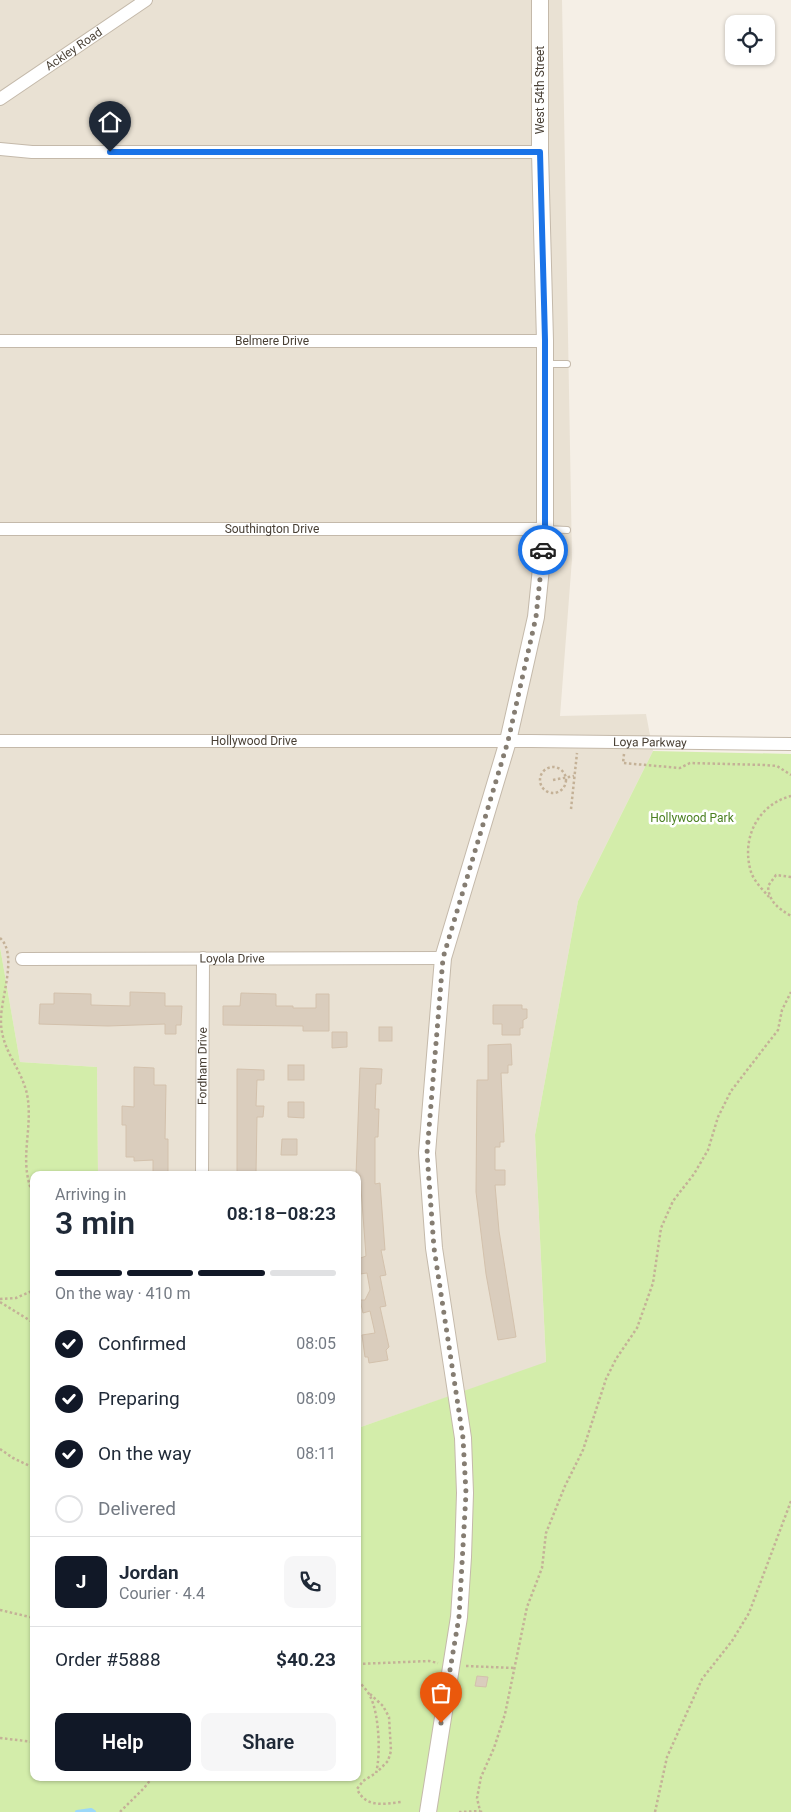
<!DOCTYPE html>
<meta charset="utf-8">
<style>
body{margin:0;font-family:Roboto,sans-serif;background:#f6f6f7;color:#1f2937;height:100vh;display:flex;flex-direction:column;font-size:19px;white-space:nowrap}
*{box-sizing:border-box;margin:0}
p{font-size:16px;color:#747a83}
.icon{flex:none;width:28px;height:28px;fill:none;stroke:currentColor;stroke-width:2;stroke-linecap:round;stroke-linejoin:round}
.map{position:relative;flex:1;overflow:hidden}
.details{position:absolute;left:30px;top:1171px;width:331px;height:610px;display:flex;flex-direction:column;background:#fff;border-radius:10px;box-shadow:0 1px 4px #0004}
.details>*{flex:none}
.controls{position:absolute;left:725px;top:15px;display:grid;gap:10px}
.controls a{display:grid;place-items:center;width:50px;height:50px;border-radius:10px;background:#fff;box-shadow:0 1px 4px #0004;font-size:25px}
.pin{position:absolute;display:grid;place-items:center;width:42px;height:42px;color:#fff;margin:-51px -21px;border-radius:50% 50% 50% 0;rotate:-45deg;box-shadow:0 0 5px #0007}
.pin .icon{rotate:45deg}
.courier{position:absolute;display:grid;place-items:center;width:50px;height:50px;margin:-25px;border:4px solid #1a73e8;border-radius:50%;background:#fff;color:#222;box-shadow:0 1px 6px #0007}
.headline em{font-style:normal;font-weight:600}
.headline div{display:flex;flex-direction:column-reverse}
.headline{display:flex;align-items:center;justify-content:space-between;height:85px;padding:0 25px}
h1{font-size:32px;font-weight:600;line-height:38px}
.bar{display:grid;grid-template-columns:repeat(4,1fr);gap:8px 5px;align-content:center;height:60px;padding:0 25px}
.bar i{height:6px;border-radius:4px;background:#e0e1e3}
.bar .selected{background:#111827}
.bar p{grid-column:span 4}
.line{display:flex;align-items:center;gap:12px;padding:0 25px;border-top:1px solid #e0e1e3}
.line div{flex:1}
.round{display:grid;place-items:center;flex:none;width:52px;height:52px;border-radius:10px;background:#f6f6f7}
ol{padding:0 25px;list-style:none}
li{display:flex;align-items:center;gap:15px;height:55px}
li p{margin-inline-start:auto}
li .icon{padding:5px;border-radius:50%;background:#111827;color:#fff;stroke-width:4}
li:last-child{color:#747a83}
li i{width:28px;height:28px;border:2px solid #e0e1e3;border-radius:50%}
.cta{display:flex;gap:10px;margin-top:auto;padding:10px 25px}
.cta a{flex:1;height:58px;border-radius:10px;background:#111827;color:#fff;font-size:20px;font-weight:600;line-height:58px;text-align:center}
.cta a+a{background:#f6f6f7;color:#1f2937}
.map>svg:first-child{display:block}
.residential{fill:#e9e1d3}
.green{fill:#d3edaa}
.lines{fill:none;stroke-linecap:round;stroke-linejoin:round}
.stream{stroke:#9bd8f8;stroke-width:4}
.building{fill:#dacdbd;stroke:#d3c1ac}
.service-casing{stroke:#c4b9aa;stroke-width:8}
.minor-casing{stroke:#c4b9aa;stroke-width:14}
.tertiary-casing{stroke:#c4b9aa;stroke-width:18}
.path{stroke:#c4b197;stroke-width:2.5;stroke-dasharray:2.5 2.5;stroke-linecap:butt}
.service{stroke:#fff;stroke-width:6}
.minor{stroke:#fff;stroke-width:12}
.tertiary{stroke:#fff;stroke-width:16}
.done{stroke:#857d72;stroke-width:5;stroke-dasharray:0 9}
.route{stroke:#1a73e8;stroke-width:6}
.labels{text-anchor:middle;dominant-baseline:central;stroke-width:5;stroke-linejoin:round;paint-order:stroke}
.street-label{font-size:12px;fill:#483f34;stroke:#fff}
.park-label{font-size:12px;fill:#4b8021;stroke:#fff}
</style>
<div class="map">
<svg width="791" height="1812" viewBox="0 0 791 1812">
<rect width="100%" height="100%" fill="#f5efe6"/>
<path class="residential" d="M0,0H562L572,559L560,716L646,714L653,751L578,901L535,1135L546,1363L358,1428V1175H98L97,1067L20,1062L0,947Z"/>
<path class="green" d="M653,751L791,754V1812H0V947L20,1062L97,1067L98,1175H34V1778H358V1428L546,1362L535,1135L578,901Z"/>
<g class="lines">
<path class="stream" d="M77,1812L91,1810L94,1812"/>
</g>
<g class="building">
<path d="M130,992L165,993V1006H182L181,1025H176V1034H165V1024L108,1026L39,1024L40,1004H54V993L91,994V1005L130,1006Z"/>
<path d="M241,993L276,994V1006H293V1008H316V994H329V1031H303V1026L223,1025V1006H240Z"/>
<path d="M493,1005H522V1009H527V1018L523,1020V1028H520V1035H502V1024H493Z"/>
<rect x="379" y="1027" width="13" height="14"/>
<path d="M332,1032H347V1047L332,1048Z"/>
<path d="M511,1044L512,1065H508V1073H501L504,1142H500V1147H495V1170H505V1185H495L499,1231L516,1337L498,1340L486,1274L476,1192L477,1080H488V1045Z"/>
<rect x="288" y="1065" width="16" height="15"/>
<path d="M134,1067L154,1068V1085H166L165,1139H168V1173H153V1160L134,1161V1157H126V1125H122V1106L134,1107Z"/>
<path d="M360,1068L382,1069L381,1084H376L375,1109H379L378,1137H375V1184L380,1183L385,1250H381L386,1275L380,1276L386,1306L380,1307L389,1347L386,1350L388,1360L369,1363L368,1357H365L362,1335L375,1333L370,1311L363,1313L360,1300H365L370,1290L367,1273L360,1274L358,1259L366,1256L360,1175H356Z"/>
<path d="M237,1069L264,1070V1080H257L256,1106H264L263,1117H257L256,1173H237Z"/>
<path d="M288,1102H304V1118L288,1117Z"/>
<path d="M282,1139H297V1155H281Z"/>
<path d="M477,1676L488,1677L486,1687L475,1686Z"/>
</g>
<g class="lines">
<g class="service-casing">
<g id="service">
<path d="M546,364H567"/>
<path d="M546,529L567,530"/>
</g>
</g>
<g class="minor-casing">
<g id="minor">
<path id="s1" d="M0,99L146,0"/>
<path d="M0,149L32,152H540"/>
<path id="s2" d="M0,341H545"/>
<path id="s3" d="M0,529H545"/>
<path id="s4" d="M0,741H531L791,744"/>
<path id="s5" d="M22,959L443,958"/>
<path id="s6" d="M202,1175L203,958"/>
</g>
</g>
<g class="tertiary-casing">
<path id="tertiary" d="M428,1812L459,1617L463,1557L465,1493L463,1438L434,1248L427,1153L443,958L508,741L536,617L545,529V341L540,152V0"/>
</g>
<g class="path">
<path d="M624,754L623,763L680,768L690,763L765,765L777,766L791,775"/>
<circle cx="553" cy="780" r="13"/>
<path d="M553,780L574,776"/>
<path d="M571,809L577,753"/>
<path d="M791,877L776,875L768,886C769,902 778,908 791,916"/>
<path d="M769,897C763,890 754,881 751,872C741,839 757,805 791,796"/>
<path d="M0,938C18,954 1,997 1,1019C0,1049 21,1067 27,1094C34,1130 17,1161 34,1196"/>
<path d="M0,1299L16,1298L34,1290"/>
<path d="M0,1302L34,1323"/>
<path d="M0,1449L13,1458L34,1468"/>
<path d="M0,1610L34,1618"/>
<path d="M358,1664L429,1661L438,1663"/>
<path d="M466,1666L514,1668"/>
<path d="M358,1681C362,1685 367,1690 370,1696C379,1713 381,1754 376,1773L363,1781L357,1789C366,1808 383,1804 401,1802"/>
<path d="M370,1694L383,1706L389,1717L391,1751L388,1761L377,1772"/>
<path d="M0,1738L34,1742"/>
<path d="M120,1812L144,1788L152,1778"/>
<path d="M459,1812L480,1811"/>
<path d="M482,1812L480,1811L477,1798L481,1777L494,1748L505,1714L527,1607L542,1568L546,1533L565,1486L583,1450L606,1379L616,1359L637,1328L653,1283L661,1228L673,1201L694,1174L708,1150L718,1117L731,1091L778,1030L782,1010L791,992"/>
<path d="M655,1812L667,1757L702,1679L732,1641L749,1613L791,1501"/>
</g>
<use href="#service" class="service"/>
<use href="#minor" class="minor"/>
<use href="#tertiary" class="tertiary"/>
</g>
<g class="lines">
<path class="done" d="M441,1723L459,1617L466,1493L463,1438L434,1248L427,1153L443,958L508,741L536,617L543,550"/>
<path class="route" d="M110,152H540L545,340V529L543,550"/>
</g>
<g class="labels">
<g class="street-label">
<text stroke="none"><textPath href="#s1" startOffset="89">Ackley Road</textPath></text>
<text transform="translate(540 90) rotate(-90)">West 54th Street</text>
<text stroke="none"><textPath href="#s2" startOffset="272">Belmere Drive</textPath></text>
<text stroke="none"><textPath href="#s3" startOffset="272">Southington Drive</textPath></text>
<text stroke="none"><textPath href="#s4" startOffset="254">Hollywood Drive</textPath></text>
<text stroke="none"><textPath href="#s4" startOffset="650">Loya Parkway</textPath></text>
<text stroke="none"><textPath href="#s5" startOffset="210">Loyola Drive</textPath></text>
<text stroke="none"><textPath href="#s6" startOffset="109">Fordham Drive</textPath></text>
</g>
<g class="park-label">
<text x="692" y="818">Hollywood Park</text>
</g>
</g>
</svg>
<div class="controls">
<a><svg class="icon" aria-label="locate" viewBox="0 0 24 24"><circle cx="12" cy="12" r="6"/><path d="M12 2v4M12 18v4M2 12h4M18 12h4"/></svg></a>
</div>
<div class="pin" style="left:441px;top:1723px;background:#ea580c"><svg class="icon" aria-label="bag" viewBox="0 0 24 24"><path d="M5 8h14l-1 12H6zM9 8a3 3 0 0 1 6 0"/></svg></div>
<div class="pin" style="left:110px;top:152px;background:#1f2937"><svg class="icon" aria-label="home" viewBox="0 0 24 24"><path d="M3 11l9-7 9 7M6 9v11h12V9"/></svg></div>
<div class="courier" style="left:543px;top:550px"><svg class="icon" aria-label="car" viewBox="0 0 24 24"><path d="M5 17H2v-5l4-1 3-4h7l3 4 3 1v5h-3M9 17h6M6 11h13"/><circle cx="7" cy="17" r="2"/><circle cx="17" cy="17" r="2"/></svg></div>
<section class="details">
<div class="headline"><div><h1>3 min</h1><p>Arriving in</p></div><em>08:18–08:23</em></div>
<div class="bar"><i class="selected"></i><i class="selected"></i><i class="selected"></i><i></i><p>On the way · 410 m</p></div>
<ol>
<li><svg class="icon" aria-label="check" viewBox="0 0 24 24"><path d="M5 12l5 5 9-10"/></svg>Confirmed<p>08:05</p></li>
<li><svg class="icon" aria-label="check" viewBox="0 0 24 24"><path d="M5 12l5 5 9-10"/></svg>Preparing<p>08:09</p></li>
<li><svg class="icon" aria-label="check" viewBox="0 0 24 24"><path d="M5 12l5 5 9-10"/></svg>On the way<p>08:11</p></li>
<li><i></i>Delivered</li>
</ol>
<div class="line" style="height:90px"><b class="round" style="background:#111827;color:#fff">J</b><div><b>Jordan</b><p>Courier · 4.4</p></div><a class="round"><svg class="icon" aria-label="phone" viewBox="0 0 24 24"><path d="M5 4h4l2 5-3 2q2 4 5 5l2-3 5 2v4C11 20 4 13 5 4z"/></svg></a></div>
<div class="line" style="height:65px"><div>Order #5888</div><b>$40.23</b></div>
<div class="cta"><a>Help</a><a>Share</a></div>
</section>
</div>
